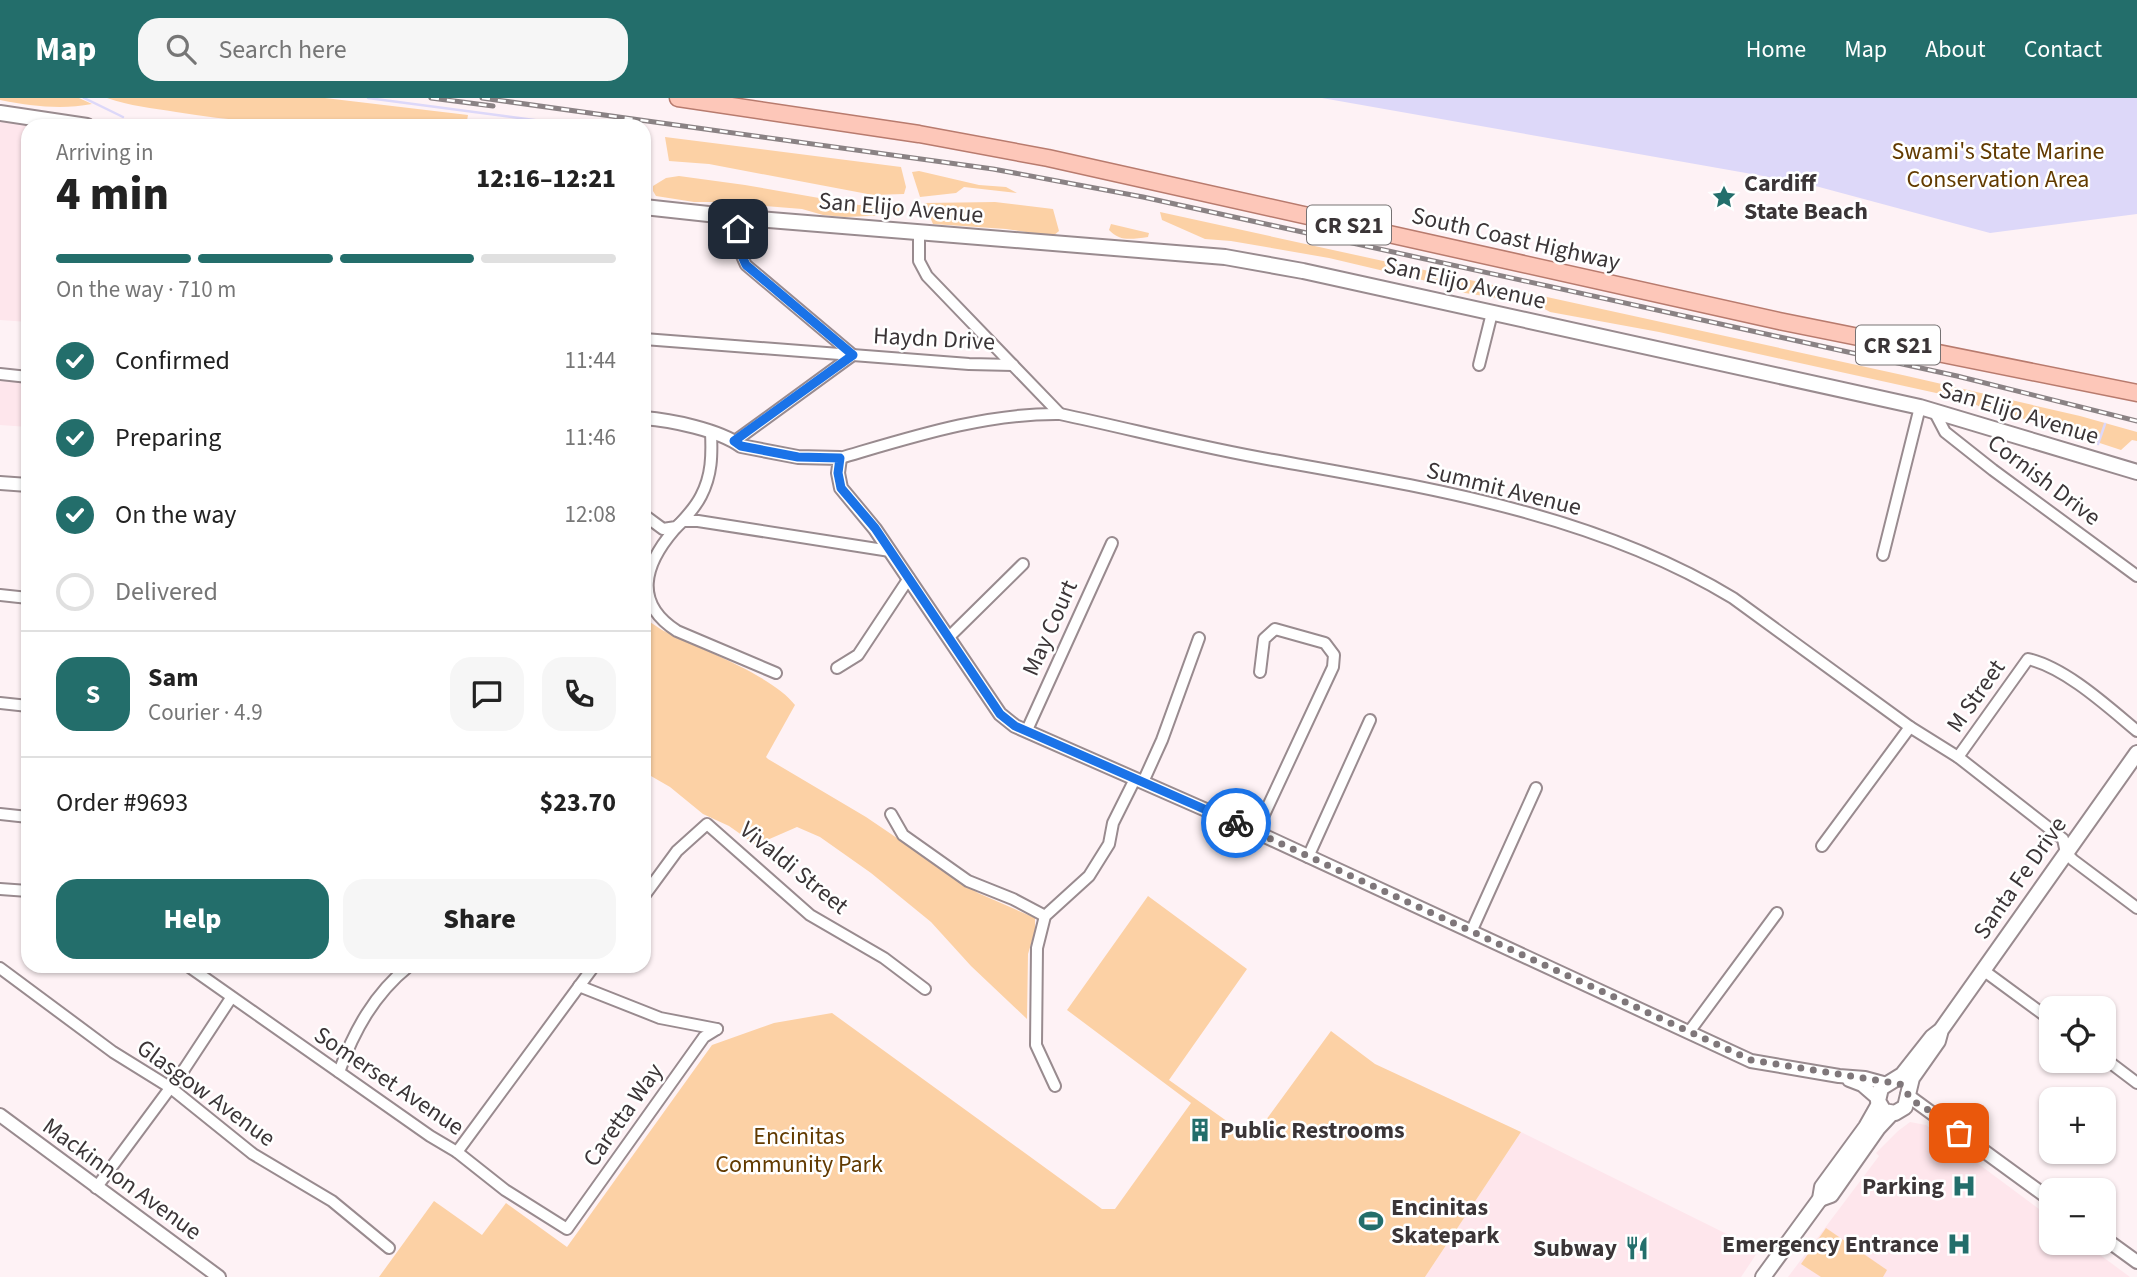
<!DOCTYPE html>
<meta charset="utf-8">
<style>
body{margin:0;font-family:"Source Sans 3",sans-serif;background:#f6f6f6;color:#222;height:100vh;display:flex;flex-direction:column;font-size:26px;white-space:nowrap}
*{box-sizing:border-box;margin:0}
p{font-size:23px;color:#767676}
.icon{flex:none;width:38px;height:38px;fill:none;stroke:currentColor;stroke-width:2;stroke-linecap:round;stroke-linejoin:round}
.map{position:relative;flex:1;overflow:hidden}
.details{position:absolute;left:21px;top:21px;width:630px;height:854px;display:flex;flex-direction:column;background:#fff;border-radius:21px;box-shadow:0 2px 5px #0004}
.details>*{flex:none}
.buttons{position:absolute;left:2039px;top:898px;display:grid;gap:14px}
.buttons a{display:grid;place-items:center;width:77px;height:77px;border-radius:14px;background:#fff;box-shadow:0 2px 5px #0004;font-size:35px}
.pin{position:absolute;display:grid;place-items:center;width:60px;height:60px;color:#fff;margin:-30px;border-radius:14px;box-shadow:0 4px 10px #0006}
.courier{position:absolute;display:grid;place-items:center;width:70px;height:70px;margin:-35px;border:5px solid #1a73e8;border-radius:50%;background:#fff;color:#222;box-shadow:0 2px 9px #0007}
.summary em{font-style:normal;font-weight:800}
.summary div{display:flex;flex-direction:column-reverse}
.summary{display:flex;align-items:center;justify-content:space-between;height:119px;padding:0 35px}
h1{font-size:46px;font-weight:800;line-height:52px}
.bar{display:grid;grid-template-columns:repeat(4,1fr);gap:10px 7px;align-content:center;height:84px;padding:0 35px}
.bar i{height:9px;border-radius:5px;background:#e0e0e0}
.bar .selected{background:#236e6b}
.bar p{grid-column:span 4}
.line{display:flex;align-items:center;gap:18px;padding:0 35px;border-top:2px solid #e0e0e0}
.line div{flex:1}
.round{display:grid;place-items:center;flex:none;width:74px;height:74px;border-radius:21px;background:#f6f6f6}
ol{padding:0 35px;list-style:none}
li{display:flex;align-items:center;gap:21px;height:77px}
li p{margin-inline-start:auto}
li .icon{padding:7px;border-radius:50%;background:#236e6b;color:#fff;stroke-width:4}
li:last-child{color:#767676}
li i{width:38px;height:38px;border:4px solid #e0e0e0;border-radius:50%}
.action{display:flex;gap:14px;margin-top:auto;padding:14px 35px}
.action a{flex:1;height:80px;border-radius:21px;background:#236e6b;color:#fff;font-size:28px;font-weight:800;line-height:80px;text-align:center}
.action a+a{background:#f6f6f6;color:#222}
header{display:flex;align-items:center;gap:42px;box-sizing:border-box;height:98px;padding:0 35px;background:#236e6b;color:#fff}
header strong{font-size:33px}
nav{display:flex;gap:38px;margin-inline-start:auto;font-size:24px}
.search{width:490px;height:63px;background:#f6f6f6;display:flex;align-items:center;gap:18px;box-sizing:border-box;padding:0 24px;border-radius:21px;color:#767676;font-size:26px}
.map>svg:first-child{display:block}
.built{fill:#fee6ec}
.green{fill:#fcd1a5}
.water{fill:#ddd8f9}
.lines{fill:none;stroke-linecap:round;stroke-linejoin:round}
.stream{stroke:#ddd8f9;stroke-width:2.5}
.minor-casing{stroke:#998b8f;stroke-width:14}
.tertiary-casing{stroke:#998b8f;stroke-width:16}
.secondary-casing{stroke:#998b8f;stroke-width:18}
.primary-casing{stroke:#b87b6e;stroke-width:19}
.minor{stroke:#fff;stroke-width:10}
.tertiary{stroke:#fff;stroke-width:12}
.secondary{stroke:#fff;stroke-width:14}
.primary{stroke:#fdc7b9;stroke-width:16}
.rail-casing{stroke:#8a8284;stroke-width:5}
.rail{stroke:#fff;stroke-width:2.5;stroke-dasharray:8;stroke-linecap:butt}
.done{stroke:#7f777a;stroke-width:7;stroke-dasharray:0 12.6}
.route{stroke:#1a73e8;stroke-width:9}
.labels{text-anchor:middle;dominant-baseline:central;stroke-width:5;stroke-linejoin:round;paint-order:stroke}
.shield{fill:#fff;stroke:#767273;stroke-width:2}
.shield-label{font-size:23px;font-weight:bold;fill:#3b3537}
.park-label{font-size:24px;fill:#623a00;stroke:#fff}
.poi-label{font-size:24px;font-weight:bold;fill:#3b3537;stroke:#fff;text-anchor:start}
.street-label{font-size:24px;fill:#3b3537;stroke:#fff}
</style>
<header>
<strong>Map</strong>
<div class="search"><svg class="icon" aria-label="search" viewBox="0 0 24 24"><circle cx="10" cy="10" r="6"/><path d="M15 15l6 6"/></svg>Search here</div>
<nav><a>Home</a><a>Map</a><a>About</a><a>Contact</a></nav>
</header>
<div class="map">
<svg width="2137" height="1179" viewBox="0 0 2137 1179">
<rect width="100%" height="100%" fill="#fef2f5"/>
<g class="built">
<path d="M0,20L53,28H28V224L0,222Z"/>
<path d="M0,278L28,281V329L0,327Z"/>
<path d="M1910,1024L1926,1027L2051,1120V1144L2084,1145L2130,1179H1788L1879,1058L1876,1055L1898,1033Z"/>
<path d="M1521,1034L1759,1152L1741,1179H1425Z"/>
</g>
<g class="green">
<path d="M0,0H79L92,6C61,12 31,8 0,2Z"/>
<path d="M107,0H325L468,17L466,28C369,28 272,30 176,14C152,10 130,8 107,0Z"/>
<path d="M665,39L901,69L906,89L904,96L873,97L709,66L669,63Z"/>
<path d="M919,73L979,87L1006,89L1017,95L964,89L956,95L920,99L912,74Z"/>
<path d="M679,78L745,87L859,107H902L903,110L893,117L845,119L823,117L802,111L752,107L739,104H694L656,98L653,93V88L666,80Z"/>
<path d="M995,104L1053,111L1059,133L1053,138L1006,131L933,126L924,105Z"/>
<path d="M1160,114L1907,278L2080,318L2137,334V343L2132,342L2121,352L2030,322L1987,313L1968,302L1659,234L1550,214L1536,206L1465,195L1435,185L1329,160L1231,143L1205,141L1162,122Z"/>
<path d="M1111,126L1149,135L1148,139C1132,141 1120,144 1109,132Z"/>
<path d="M647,522L662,532C698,550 772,577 795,607L766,659L768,661L866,719L978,795L1035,820V833L1028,856L1027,921L971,868L931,824L871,775L820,739L797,729L756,747L729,728L703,716L670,689L644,674V523Z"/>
<path d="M1148,798L1247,871L1169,982L1252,1041L1331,933L1375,966L1521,1034L1425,1179H379L434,1103L482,1137L506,1105L567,1149L712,947L774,925L832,915L1102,1111H1115L1191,1005L1067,912Z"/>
<path d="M1826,1130L1887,1172L1883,1179H1821L1801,1166Z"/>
</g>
<path class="water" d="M1322,0H2137V116L1990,135L1808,86Z"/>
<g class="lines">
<g class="stream">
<path d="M84,0L123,19"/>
<path d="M368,0L579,28"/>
<path d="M1501,189L1503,193"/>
<path d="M2098,346L2105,326"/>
</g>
<g class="minor-casing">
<g id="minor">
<path d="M919,134V163L927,178L1060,316"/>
<path d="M644,241L969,266L1013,267"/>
<path d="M1479,267L1492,215"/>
<path d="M0,276L28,279"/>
<path d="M1934,313L1945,334L1993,372L2137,478"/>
<path d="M711,334C712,357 712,377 701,398C694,412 684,421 674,432C644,467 633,505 677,533L776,575"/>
<path d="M735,343L853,257L746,167L737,147L739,119"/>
<path d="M840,360C912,339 985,315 1060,316C1131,331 1202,350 1273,362C1430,390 1595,416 1733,500L1910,629L1958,659L2063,741L2066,755L2073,762L2137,810"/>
<path d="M644,417L663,431L676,429L683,423H698L890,453"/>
<path d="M1883,457L1920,309"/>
<path d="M0,497L28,500"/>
<path d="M949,539L1023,466"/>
<path d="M837,570L858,557L909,480"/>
<path d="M0,605L28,608"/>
<path d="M1027,632L1112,445"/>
<path d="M1958,659L2028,561C2066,570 2107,608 2137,633"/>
<path d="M1143,684L1162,642L1199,540"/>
<path d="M0,716L28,719"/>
<path d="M891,716L903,737L968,783L1013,801L1045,818"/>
<path d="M1256,734L1333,569L1334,557L1325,545L1275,531L1264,541L1260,574"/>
<path d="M1822,748L1910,629"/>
<path d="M1308,759L1370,622"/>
<path d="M0,791L28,793"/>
<path d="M644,798L677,753L707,726L810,817L884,860L925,891"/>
<path d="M1471,834L1536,690"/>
<path d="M188,868L430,1038L457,1054L505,1092L567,1131L704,939L717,931"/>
<path d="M0,870L113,954L171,990L253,1056L332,1103L389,1150"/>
<path d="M1983,872L2051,922"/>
<path d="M579,888L660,920L717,931"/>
<path d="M1689,934L1777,815"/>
<path d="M2104,960L2137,985"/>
<path d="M339,974C354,933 374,896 409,868"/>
<path d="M1055,988L1036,947L1037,850L1045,818L1089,778L1109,746L1113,725L1135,681"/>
<path d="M457,1054L594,868"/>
<path d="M96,1090L185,970L231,900"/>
</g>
</g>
<g class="tertiary-casing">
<g id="tertiary">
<path d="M644,320C671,322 719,332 741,348L798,359L840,360L838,375L841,390L875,431L1000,616L1015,628L1256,734L1751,963L1839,978L1865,980L1887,986"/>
<path d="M0,385L28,387"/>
<path d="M1849,982L1862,987L1877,1000"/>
<path d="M1907,997L2051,1102"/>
<path d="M0,1017L219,1179"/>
<path d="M2104,1140L2137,1164"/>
</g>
</g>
<g class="secondary-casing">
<g id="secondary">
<path d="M0,15L87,28"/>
<path d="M644,109L745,120L1225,159L1303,173L1920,309L2137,374"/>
<path d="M1941,932L1938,943L1912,980L1905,1009L1895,1015L1884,1013L1878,1003L1881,990L1902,977L1932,939L1941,932L2137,655"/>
<path d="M1820,1101L1831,1097L1878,1030L1892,1015"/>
<path d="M1763,1179L1820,1101L1822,1089L1866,1029L1879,1006"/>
</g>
</g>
<g class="primary-casing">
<path id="primary" d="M678,0L919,36L1048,60L1779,223L2137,295"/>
</g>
<use href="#minor" class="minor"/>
<use href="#tertiary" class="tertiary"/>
<use href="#secondary" class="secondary"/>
<use href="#primary" class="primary"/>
<g class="rail-casing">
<g id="rail">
<path d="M431,0L493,8"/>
<path d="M482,0L993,71L1143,99L1957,278L2137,323"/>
</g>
</g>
<use href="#rail" class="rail"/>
</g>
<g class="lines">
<path class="done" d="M1236,725L1751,962L1900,986L1913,1003L1927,1011L1959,1035"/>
<path class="route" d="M738,131L737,147L746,167L853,257L734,343L741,348L798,359L840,360L838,375L841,390L875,430L1000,616L1015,628L1236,725"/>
</g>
<defs>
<g id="sight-bare" transform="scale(1.89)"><path d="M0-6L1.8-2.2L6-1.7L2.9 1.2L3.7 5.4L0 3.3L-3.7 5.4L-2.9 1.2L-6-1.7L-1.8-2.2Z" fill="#236e6b" stroke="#fff" stroke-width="2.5" paint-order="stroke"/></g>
<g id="building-bare" transform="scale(1.89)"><path d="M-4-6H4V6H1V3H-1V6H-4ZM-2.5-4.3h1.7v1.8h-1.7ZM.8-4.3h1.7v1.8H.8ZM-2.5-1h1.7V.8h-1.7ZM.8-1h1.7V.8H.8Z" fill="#236e6b" stroke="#fff" stroke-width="2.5" paint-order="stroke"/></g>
<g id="hospital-bare" transform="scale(1.89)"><path d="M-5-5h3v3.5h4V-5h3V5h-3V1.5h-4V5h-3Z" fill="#236e6b" stroke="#fff" stroke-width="2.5" paint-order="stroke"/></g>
<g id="stadium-bare" transform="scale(1.89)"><path d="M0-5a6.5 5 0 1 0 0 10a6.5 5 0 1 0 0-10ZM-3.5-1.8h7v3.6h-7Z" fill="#236e6b" stroke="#fff" stroke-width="2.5" paint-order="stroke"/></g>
<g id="restaurant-bare" transform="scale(1.89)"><path d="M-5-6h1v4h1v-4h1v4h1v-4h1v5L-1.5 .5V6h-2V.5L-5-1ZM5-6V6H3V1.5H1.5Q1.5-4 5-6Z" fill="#236e6b" stroke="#fff" stroke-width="2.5" paint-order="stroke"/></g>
</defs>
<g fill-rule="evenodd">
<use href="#sight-bare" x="1724" y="99"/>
<use href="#building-bare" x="1200" y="1032"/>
<use href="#hospital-bare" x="1964" y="1088"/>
<use href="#stadium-bare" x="1371" y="1123"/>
<use href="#hospital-bare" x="1959" y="1146"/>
<use href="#restaurant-bare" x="1637" y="1150"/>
</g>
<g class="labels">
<g class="shield">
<rect x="1307" y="107.5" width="84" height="39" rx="5"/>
<rect x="1856" y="227.5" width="84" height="39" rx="5"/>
</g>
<g class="shield-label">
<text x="1349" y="127">CR S21</text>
<text x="1898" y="247">CR S21</text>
</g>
<g class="park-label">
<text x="1998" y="53">Swami's State Marine<tspan x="1998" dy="28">Conservation Area</tspan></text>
<text x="799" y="1038">Encinitas<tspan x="799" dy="28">Community Park</tspan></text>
</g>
<g class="poi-label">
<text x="1744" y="85">Cardiff<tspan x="1744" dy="28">State Beach</tspan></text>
<text x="1220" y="1032">Public Restrooms</text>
<text x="1944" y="1088" text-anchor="end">Parking</text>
<text x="1391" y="1109">Encinitas<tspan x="1391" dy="28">Skatepark</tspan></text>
<text x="1939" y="1146" text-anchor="end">Emergency Entrance</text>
<text x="1617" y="1150" text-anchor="end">Subway</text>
</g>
<g class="street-label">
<text transform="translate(901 110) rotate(5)">San Elijo Avenue</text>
<text transform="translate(1516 141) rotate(13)">South Coast Highway</text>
<text transform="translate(1465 185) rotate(13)">San Elijo Avenue</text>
<text transform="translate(934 241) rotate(3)">Haydn Drive</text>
<text transform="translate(2019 315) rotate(17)">San Elijo Avenue</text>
<text transform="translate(2044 382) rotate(37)">Cornish Drive</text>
<text transform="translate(1504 391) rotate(14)">Summit Avenue</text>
<text transform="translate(1050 530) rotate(-66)">May Court</text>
<text transform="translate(1976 598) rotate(-55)">M Street</text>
<text transform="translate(794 770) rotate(39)">Vivaldi Street</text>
<text transform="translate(2020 780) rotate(-55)">Santa Fe Drive</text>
<text transform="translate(389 983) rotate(34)">Somerset Avenue</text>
<text transform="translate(206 995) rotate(36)">Glasgow Avenue</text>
<text transform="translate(623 1017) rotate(-55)">Caretta Way</text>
<text transform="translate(122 1081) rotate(36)">Mackinnon Avenue</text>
</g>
</g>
</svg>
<div class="buttons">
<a><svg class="icon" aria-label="locate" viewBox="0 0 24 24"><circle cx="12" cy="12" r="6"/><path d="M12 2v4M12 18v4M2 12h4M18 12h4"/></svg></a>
<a>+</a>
<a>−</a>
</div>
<div class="pin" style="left:1959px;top:1035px;background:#ea580c"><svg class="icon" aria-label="bag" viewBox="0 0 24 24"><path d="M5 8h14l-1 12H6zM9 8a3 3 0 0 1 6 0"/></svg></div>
<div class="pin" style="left:738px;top:131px;background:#1f2937"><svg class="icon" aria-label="home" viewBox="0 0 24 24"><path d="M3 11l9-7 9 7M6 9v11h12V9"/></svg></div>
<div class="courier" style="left:1236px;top:725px"><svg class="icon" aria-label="bike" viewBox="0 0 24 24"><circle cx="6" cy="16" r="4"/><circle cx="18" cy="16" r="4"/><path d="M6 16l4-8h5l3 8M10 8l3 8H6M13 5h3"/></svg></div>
<section class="details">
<div class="summary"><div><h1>4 min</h1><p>Arriving in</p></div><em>12:16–12:21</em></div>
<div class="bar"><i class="selected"></i><i class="selected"></i><i class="selected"></i><i></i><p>On the way · 710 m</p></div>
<ol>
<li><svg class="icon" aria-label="check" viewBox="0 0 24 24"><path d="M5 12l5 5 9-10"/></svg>Confirmed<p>11:44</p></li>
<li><svg class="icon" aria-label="check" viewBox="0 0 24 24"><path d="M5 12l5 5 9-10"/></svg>Preparing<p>11:46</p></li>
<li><svg class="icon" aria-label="check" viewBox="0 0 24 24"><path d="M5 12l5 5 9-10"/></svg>On the way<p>12:08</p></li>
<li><i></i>Delivered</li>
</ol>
<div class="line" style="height:126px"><b class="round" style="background:#236e6b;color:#fff">S</b><div><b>Sam</b><p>Courier · 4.9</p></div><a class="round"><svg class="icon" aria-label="chat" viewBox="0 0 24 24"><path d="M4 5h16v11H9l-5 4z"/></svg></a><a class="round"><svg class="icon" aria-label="phone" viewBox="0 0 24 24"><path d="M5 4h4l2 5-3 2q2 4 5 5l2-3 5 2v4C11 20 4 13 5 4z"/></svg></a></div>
<div class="line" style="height:91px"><div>Order #9693</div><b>$23.70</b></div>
<div class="action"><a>Help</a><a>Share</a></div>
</section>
</div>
